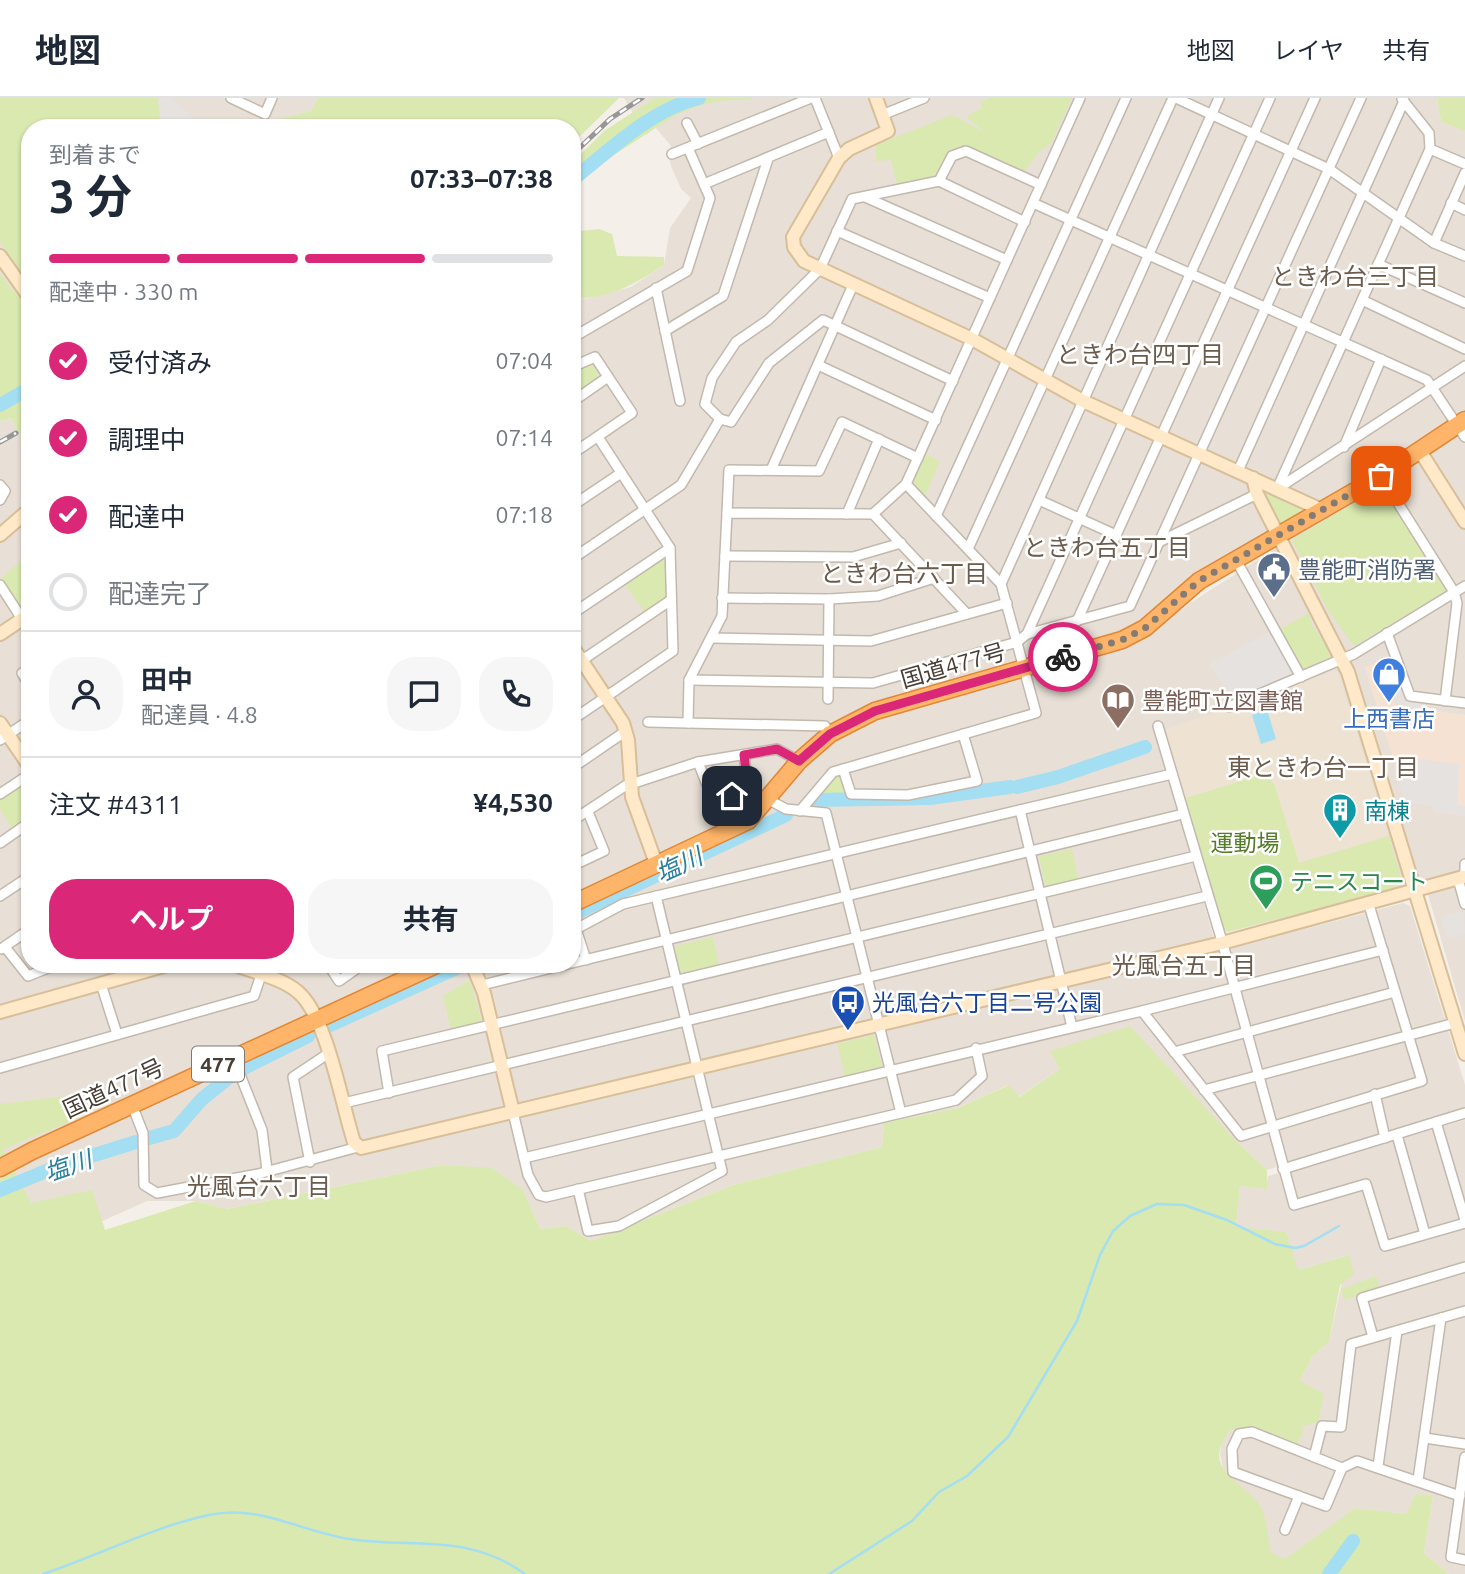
<!DOCTYPE html>
<html lang="ja">
<meta charset="utf-8">
<style>
body{margin:0;font-family:Ubuntu,"Noto Sans JP",sans-serif;background:#f6f6f7;color:#1f2937;height:100vh;display:flex;flex-direction:column;font-size:26px;white-space:nowrap}
*{box-sizing:border-box;margin:0}
p{font-size:23px;color:#747a83}
.icon{flex:none;width:38px;height:38px;fill:none;stroke:currentColor;stroke-width:2;stroke-linecap:round;stroke-linejoin:round}
.map{position:relative;flex:1;overflow:hidden}
.drawer{position:absolute;left:21px;top:21px;width:560px;height:854px;display:flex;flex-direction:column;background:#fff;border-radius:28px;box-shadow:0 2px 5px #0004}
.drawer>*{flex:none}
.pin{position:absolute;display:grid;place-items:center;width:60px;height:60px;color:#fff;margin:-30px;border-radius:14px;box-shadow:0 4px 10px #0006}
.courier{position:absolute;display:grid;place-items:center;width:70px;height:70px;margin:-35px;border:5px solid #db2777;border-radius:50%;background:#fff;color:#222;box-shadow:0 2px 9px #0007}
.overview em{font-style:normal;font-weight:700}
.overview div{display:flex;flex-direction:column-reverse}
.overview{display:flex;align-items:center;justify-content:space-between;height:119px;padding:0 28px}
h1{font-size:46px;font-weight:700;line-height:52px}
.bar{display:grid;grid-template-columns:repeat(4,1fr);gap:10px 7px;align-content:center;height:84px;padding:0 28px}
.bar i{height:9px;border-radius:5px;background:#e0e1e3}
.bar .selected{background:#db2777}
.bar p{grid-column:span 4}
.line{display:flex;align-items:center;gap:18px;padding:0 28px;border-top:2px solid #e0e1e3}
.line div{flex:1}
.round{display:grid;place-items:center;flex:none;width:74px;height:74px;border-radius:28px;background:#f6f6f7}
ol{padding:0 28px;list-style:none}
li{display:flex;align-items:center;gap:21px;height:77px}
li p{margin-inline-start:auto}
li .icon{padding:7px;border-radius:50%;background:#db2777;color:#fff;stroke-width:4}
li:last-child{color:#747a83}
li i{width:38px;height:38px;border:4px solid #e0e1e3;border-radius:50%}
.cta{display:flex;gap:14px;margin-top:auto;padding:14px 28px}
.cta a{flex:1;height:80px;border-radius:28px;background:#db2777;color:#fff;font-size:28px;font-weight:700;line-height:80px;text-align:center}
.cta a+a{background:#f6f6f7;color:#1f2937}
header{display:flex;align-items:center;gap:42px;box-sizing:border-box;height:98px;padding:0 35px;background:#fff;border-bottom:2px solid #e0e1e3}
header strong{font-size:33px}
nav{display:flex;gap:38px;margin-inline-start:auto;font-size:24px}
.map>svg:first-child{display:block}
.residential{fill:#e8e0d6;fill-rule:evenodd}
.commercial{fill:#f6e2d3}
.education{fill:#eee2d2}
.green{fill:#d9e9b0}
.parking{fill:#e6e2e0}
.water{fill:#a3def2}
.lines{fill:none;stroke-linecap:round;stroke-linejoin:round}
.stream{stroke:#a3def2;stroke-width:2.5}
.river{stroke:#a3def2;stroke-width:14}
.street-casing{stroke:#c3b8ad;stroke-width:12}
.secondary-casing{stroke:#d8be99;stroke-width:16}
.highway-casing{stroke:#e18735;stroke-width:19}
.street{stroke:#fff;stroke-width:9}
.secondary{stroke:#ffe9c8;stroke-width:12}
.highway{stroke:#ffb569;stroke-width:16}
.rail-casing{stroke:#979797;stroke-width:5}
.rail{stroke:#fff;stroke-width:2.5;stroke-dasharray:8;stroke-linecap:butt}
.done{stroke:#847c74;stroke-width:7;stroke-dasharray:0 12.6}
.route{stroke:#db2777;stroke-width:9}
.labels{text-anchor:middle;dominant-baseline:central;stroke-width:5;stroke-linejoin:round;paint-order:stroke}
.shield{fill:#fff;stroke:#7f7872;stroke-width:2}
.shield-label{font-size:21px;font-weight:bold;fill:#483e36}
.service-label{font-size:23px;fill:#4e5e75;stroke:#fff;text-anchor:start}
.street-label{font-size:23px;fill:#483e36;stroke:#fff}
.education-label{font-size:23px;fill:#785e54;stroke:#fff;text-anchor:start}
.shop-label{font-size:23px;fill:#366cbe;stroke:#fff}
.culture-label{font-size:23px;fill:#0d838f;stroke:#fff;text-anchor:start}
.park-label{font-size:23px;fill:#557c28;stroke:#fff}
.leisure-label{font-size:23px;fill:#27864d;stroke:#fff;text-anchor:start}
.transit-label{font-size:23px;fill:#164399;stroke:#fff;text-anchor:start}
.neighbourhood-label{font-size:24px;fill:#6b5b4d;stroke:#fff}
.water-label{font-size:24px;font-style:italic;fill:#287f9e;stroke:#fff}
</style>
<header>
<strong>地図</strong>
<nav><a>地図</a><a>レイヤ</a><a>共有</a></nav>
</header>
<div class="map">
<svg width="1465" height="1476" viewBox="0 0 1465 1476">
<rect width="100%" height="100%" fill="#f4efe8"/>
<g class="residential">
<path d="M0,0H318L311,13L245,30H30V178L13,193L0,175Z"/>
<path d="M624,0H1437L1441,24L1465,33V316L1371,376L1224,458L1146,521L1120,536L892,599L816,630L832,643L871,621L1128,548L1204,496L1456,337L1460,338L1465,346V923L1424,783L1227,834L1224,831L1161,622L1152,625L1218,854L1403,805L1410,808L1465,987V1011L1267,1072L1235,1042L1051,953L1060,971L1018,999L1008,987L958,1010L884,1025L882,1049L733,1087L591,1143L566,1128L540,1131L523,1092L442,1067L226,1111L196,1103H147L0,1169V323L11,320L21,337L30,328V866H572V200L587,201L631,189L664,167L670,130L691,100L681,91L671,68L668,55L671,48L655,29L646,37ZM706,542L692,591L691,629H684V581Z"/>
<path d="M1465,1022V1476H1449L1424,1455L1433,1399L1406,1416L1355,1410L1285,1462L1271,1455L1260,1408L1224,1376L1220,1356L1222,1342L1231,1331L1287,1332L1300,1283L1312,1259L1329,1244L1348,1157L1298,1172L1236,1129L1240,1088L1266,1090L1268,1078Z"/>
</g>
<path class="commercial" d="M1392,561L1405,601L1421,603V611L1465,617V718L1434,714L1435,708L1406,704L1365,569Z"/>
<path class="education" d="M1334,573L1338,574L1402,783L1398,790L1227,834L1224,831L1164,632Z"/>
<g class="green">
<path d="M0,0H158L161,30H30V328L21,338L11,320L0,323V175L13,193L25,182L0,143Z"/>
<path d="M318,0H619L572,46V30H245L311,13Z"/>
<path d="M655,0H752V2C695,0 676,17 631,46C611,59 591,70 572,86V65L604,33Z"/>
<path d="M990,0H1072L1051,45L1037,56L1024,74C1008,67 965,40 950,54C944,60 940,71 936,79L897,86L891,62L876,63V47L952,17L986,35L966,19L982,10L980,4Z"/>
<path d="M1437,0H1465V33L1441,24Z"/>
<path d="M599,131L612,136L617,158L664,159V167C637,185 606,203 572,200V134Z"/>
<path d="M593,266L600,280L572,299V275Z"/>
<path d="M925,356L940,363L925,398L913,383Z"/>
<path d="M1382,388L1447,493L1354,548L1328,512L1292,442Z"/>
<path d="M1263,391L1310,411L1281,426Z"/>
<path d="M25,459L30,465V503L20,509L1,481Z"/>
<path d="M662,462L666,464L668,500L645,514L625,487Z"/>
<path d="M1309,515L1312,527L1332,556L1330,562L1304,573L1299,570L1278,532Z"/>
<path d="M1264,676L1274,686L1299,765L1389,738L1402,783L1398,790L1227,834L1224,831L1186,700Z"/>
<path d="M837,677L841,679L847,700L816,699Z"/>
<path d="M27,683L30,722L13,731L0,711V701Z"/>
<path d="M1072,751L1078,782L1046,789L1039,758Z"/>
<path d="M713,839L719,868L684,876L680,874L675,848Z"/>
<path d="M470,882L482,925L451,931L443,898Z"/>
<path d="M1130,928L1235,1042L1267,1072V1091L1240,1088L1236,1129L1286,1134L1298,1172L1349,1157L1354,1176L1340,1187L1329,1244L1312,1259L1300,1283L1324,1296L1318,1324L1300,1329L1304,1330L1297,1347L1256,1331H1231C1199,1371 1240,1381 1259,1406C1267,1417 1268,1441 1271,1455L1285,1461L1355,1410L1406,1416L1416,1396L1433,1398L1424,1455L1449,1476H0V1006L67,998L77,1021L3,1051L31,1105L92,1092L105,1132L196,1103L227,1111L442,1067L492,1070L523,1092L540,1131L566,1128L591,1143L733,1087L882,1049L884,1025L958,1010L1009,987L1019,999L1060,971L1050,953Z"/>
<path d="M874,937L882,969L845,978L837,946Z"/>
<path d="M1376,1178L1380,1191L1344,1202L1341,1191Z"/>
</g>
<g class="parking">
<path d="M158,0H172L203,30H161Z"/>
<path d="M1269,534L1293,576L1234,604L1210,566Z"/>
<path d="M1392,561L1405,601L1421,603L1420,613L1397,610L1392,593H1388L1378,565Z"/>
<path d="M1392,658L1459,666L1457,706L1465,708V718L1434,714L1435,708L1406,704Z"/>
<path d="M1463,813L1465,836L1448,840L1441,819Z"/>
</g>
<path class="water" d="M1267,612L1276,641L1261,646L1252,617Z"/>
<g class="lines">
<g class="stream">
<path d="M43,1476C98,1458 152,1429 209,1417C259,1406 302,1434 350,1441C412,1451 467,1434 525,1476"/>
<path d="M829,1476L912,1423L939,1394L967,1378L1008,1339L1077,1223L1100,1157L1113,1133L1130,1118L1157,1106L1184,1107L1227,1122L1275,1146L1295,1150L1304,1148L1339,1128"/>
</g>
<g class="river">
<path d="M572,82C610,52 652,11 699,0"/>
<path d="M0,307L30,290"/>
<path d="M1017,689L1058,679L1145,649"/>
<path d="M817,702L930,700L1010,689"/>
<path d="M572,817L786,717"/>
<path d="M330,927L465,866"/>
<path d="M244,970L308,938"/>
<path d="M149,1040L174,1033L202,1001L233,976"/>
<path d="M0,1092L56,1069L136,1044"/>
<path d="M1329,1476L1353,1443"/>
</g>
<g class="street-casing">
<g id="street">
<path d="M231,0L265,16L272,0"/>
<path d="M815,0L839,60"/>
<path d="M1176,0L1329,71L1434,145L1465,158"/>
<path d="M1402,1L1429,35L1430,51L1465,66"/>
<path d="M882,17L924,0"/>
<path d="M687,25L698,46"/>
<path d="M672,56L811,0"/>
<path d="M939,83L1025,124"/>
<path d="M704,86L829,34"/>
<path d="M865,99L1007,162"/>
<path d="M1033,105L1427,282L1465,339"/>
<path d="M1451,105L1465,112"/>
<path d="M837,133L990,200"/>
<path d="M1434,145L1465,75"/>
<path d="M1378,166L1465,205"/>
<path d="M656,190L680,303"/>
<path d="M1362,202L1465,251"/>
<path d="M665,233L723,198L768,61"/>
<path d="M572,240L687,173L710,100L688,50"/>
<path d="M818,267L936,322"/>
<path d="M572,269L595,259L632,315L572,356"/>
<path d="M572,304L608,279"/>
<path d="M720,321L705,306L712,280L736,244L768,222L820,171L852,101L939,83L952,58L966,53L1041,87"/>
<path d="M1344,349L1381,261"/>
<path d="M771,372L853,187"/>
<path d="M1238,373L1404,3"/>
<path d="M1381,378L1454,494L1457,505L1445,603"/>
<path d="M0,387L5,393L0,402"/>
<path d="M1277,391L1430,51"/>
<path d="M1277,391L1465,268"/>
<path d="M1039,402L1116,437"/>
<path d="M572,408L621,375"/>
<path d="M727,415L729,372L819,373L842,324L918,360"/>
<path d="M847,416L879,341"/>
<path d="M873,416L967,516"/>
<path d="M936,418L1126,0"/>
<path d="M1159,444L1257,396"/>
<path d="M968,451L1173,0"/>
<path d="M725,458L853,459L901,445"/>
<path d="M572,461L681,387L720,321L731,324L769,265L823,222L953,283"/>
<path d="M1236,462L1301,579"/>
<path d="M1001,486L1219,0"/>
<path d="M0,487L22,521"/>
<path d="M722,500L829,501L828,601"/>
<path d="M829,501L878,498L934,480"/>
<path d="M572,516L670,450"/>
<path d="M1077,523L1315,0"/>
<path d="M1387,535L1410,598L1465,605"/>
<path d="M1027,536L1270,0"/>
<path d="M711,540L871,543L1007,505"/>
<path d="M572,569L671,502"/>
<path d="M30,570L22,575L30,588"/>
<path d="M689,582L873,585L1017,544L1027,536L1130,508L1361,0"/>
<path d="M1229,609L1354,556L1465,488"/>
<path d="M572,622L673,553L670,450L598,339"/>
<path d="M648,624L688,625"/>
<path d="M1158,628L1224,850L1294,1107L1366,1086L1385,1148L1465,1125"/>
<path d="M830,636L825,628L688,625L689,582L722,518L727,415L873,416L906,386L1080,0"/>
<path d="M0,642L30,622"/>
<path d="M698,664L715,707L748,690L744,657"/>
<path d="M572,670L626,633"/>
<path d="M843,671L851,696L908,697L977,683L963,636"/>
<path d="M0,696L30,676"/>
<path d="M769,702L786,711L826,715L901,1015"/>
<path d="M1020,712L1072,929"/>
<path d="M800,713L833,674L1036,615L1001,486L906,386"/>
<path d="M572,723L625,688L698,664L777,651L799,663"/>
<path d="M0,745L30,724"/>
<path d="M1465,766V779"/>
<path d="M572,768L604,753L588,714"/>
<path d="M1458,781L1465,806"/>
<path d="M0,798L30,778"/>
<path d="M5,849L28,878L58,866"/>
<path d="M1,851L30,831"/>
<path d="M586,862L576,831L623,806L1172,676"/>
<path d="M572,865L1183,716"/>
<path d="M328,866L339,883L363,866"/>
<path d="M101,886L117,936"/>
<path d="M482,887L568,866"/>
<path d="M1142,913L1241,1038L1422,983L1369,807"/>
<path d="M1174,954L1395,894"/>
<path d="M233,959L262,1032L267,1072"/>
<path d="M0,970L254,898L261,877"/>
<path d="M1204,992L1455,925"/>
<path d="M389,995L382,953L1196,758"/>
<path d="M1375,996L1385,1040"/>
<path d="M344,1005L1207,798"/>
<path d="M132,1007L143,1035L144,1087L157,1095L258,1076L358,1049"/>
<path d="M513,1014L528,1077L539,1097L546,1099L956,1002L982,978L976,950"/>
<path d="M1436,1024L1465,1122"/>
<path d="M1397,1037L1425,1136"/>
<path d="M524,1060L1142,913L1383,852"/>
<path d="M310,1064L293,979L329,955"/>
<path d="M1283,1071L1465,1015"/>
<path d="M578,1091L588,1133L619,1128L722,1073L656,798"/>
<path d="M1373,1239L1362,1200L1465,1169"/>
<path d="M1425,1340L1465,1346"/>
<path d="M1314,1359L1322,1328L1341,1329L1351,1246L1465,1213"/>
<path d="M1465,1359L1451,1459L1465,1462"/>
<path d="M1378,1368L1397,1233"/>
<path d="M1342,1370L1252,1334L1239,1336L1232,1351L1233,1374L1326,1408L1342,1370L1357,1363L1460,1398"/>
<path d="M1418,1382L1441,1220"/>
<path d="M1285,1432L1299,1398"/>
</g>
</g>
<g class="secondary-casing">
<g id="secondary">
<path d="M876,0L888,33L849,51L839,60L793,139L794,149L804,163L972,241L1083,303L1324,413"/>
<path d="M0,158L30,200"/>
<path d="M1420,353L1465,424"/>
<path d="M1253,380L1257,396L1348,574L1465,956"/>
<path d="M0,437L30,411"/>
<path d="M0,536L30,516"/>
<path d="M572,548L623,625L628,642L632,699L657,768"/>
<path d="M0,625L30,669"/>
<path d="M233,866C253,874 282,880 298,894C327,918 342,1008 354,1044L361,1050L1222,845L1463,779"/>
<path d="M472,866L484,895L513,1014"/>
<path d="M0,914L171,866"/>
</g>
</g>
<g class="highway-casing">
<g id="highway">
<path d="M572,806L748,723L799,663L830,636L875,613L1122,542L1145,530L1199,483L1381,378L1465,322"/>
<path d="M0,1070L32,1053L438,866"/>
</g>
</g>
<use href="#street" class="street"/>
<use href="#secondary" class="secondary"/>
<use href="#highway" class="highway"/>
<g class="rail-casing">
<g id="rail">
<path d="M572,57L610,21L642,0"/>
<path d="M0,344L16,335"/>
</g>
</g>
<use href="#rail" class="rail"/>
</g>
<g class="lines">
<path class="done" d="M1063,559L1122,542L1145,530L1199,483L1381,378"/>
<path class="route" d="M732,698L748,690L744,657L777,651L799,663L830,636L875,613L1063,559"/>
</g>
<defs>
<g id="civic-pin" transform="scale(1.75)"><path d="M0 17L-7.5 6A9.5 9.5 0 1 1 7.5 6Z" fill="#5c6f8a" stroke="#fff"/><path d="M-.6-6.5H3V-4.5H.6V-3L4-1V1h2V6H-6V1h2V-1L-.6-3ZM-1.2 2.5V6h2.4V2.5Z" fill="#fff"/></g>
<g id="shop-pin" transform="scale(1.75)"><path d="M0 17L-7.5 6A9.5 9.5 0 1 1 7.5 6Z" fill="#3f7fe0" stroke="#fff"/><path d="M-5-2.5h2.3a2.7 3.5 0 0 1 5.4 0H5L5.5 6h-11ZM-1.5-2.5h3a1.5 2.3 0 0 0-3 0Z" fill="#fff"/></g>
<g id="library-pin" transform="scale(1.75)"><path d="M0 17L-7.5 6A9.5 9.5 0 1 1 7.5 6Z" fill="#8d6e63" stroke="#fff"/><path d="M-6-4Q-3-5.5-.7-3.5V5Q-3 3-6 4ZM6-4Q3-5.5 .7-3.5V5Q3 3 6 4Z" fill="#fff"/></g>
<g id="building-pin" transform="scale(1.75)"><path d="M0 17L-7.5 6A9.5 9.5 0 1 1 7.5 6Z" fill="#0f9aa8" stroke="#fff"/><path d="M-4-6H4V6H1V3H-1V6H-4ZM-2.5-4.3h1.7v1.8h-1.7ZM.8-4.3h1.7v1.8H.8ZM-2.5-1h1.7V.8h-1.7ZM.8-1h1.7V.8H.8Z" fill="#fff"/></g>
<g id="stadium-pin" transform="scale(1.75)"><path d="M0 17L-7.5 6A9.5 9.5 0 1 1 7.5 6Z" fill="#2e9e5b" stroke="#fff"/><path d="M0-5a6.5 5 0 1 0 0 10a6.5 5 0 1 0 0-10ZM-3.5-1.8h7v3.6h-7Z" fill="#fff"/></g>
<g id="bus-pin" transform="scale(1.75)"><path d="M0 17L-7.5 6A9.5 9.5 0 1 1 7.5 6Z" fill="#1a4fb4" stroke="#fff"/><path d="M-5-6H5V4H4V6H2V4H-2V6H-4V4H-5ZM-3.5-4V0h7V-4ZM-3.5 1.2v1.5H-2V1.2ZM2 1.2v1.5H3.5V1.2Z" fill="#fff"/></g>
</defs>
<g fill-rule="evenodd">
<use href="#civic-pin" x="1274" y="471"/>
<use href="#shop-pin" x="1389" y="576"/>
<use href="#library-pin" x="1118" y="602"/>
<use href="#building-pin" x="1340" y="712"/>
<use href="#stadium-pin" x="1266" y="783"/>
<use href="#bus-pin" x="848" y="904"/>
</g>
<g class="labels">
<rect class="shield" x="192" y="948.5" width="52" height="35" rx="5"/>
<g class="shield-label">
<text x="218" y="966">477</text>
</g>
<g class="service-label">
<text x="1298" y="471">豊能町消防署</text>
</g>
<g class="street-label">
<text transform="translate(953 567) rotate(-16)">国道477号</text>
<text transform="translate(113 990) rotate(-25)">国道477号</text>
</g>
<g class="education-label">
<text x="1142" y="602">豊能町立図書館</text>
</g>
<g class="shop-label">
<text x="1389" y="620">上西書店</text>
</g>
<g class="culture-label">
<text x="1364" y="712">南棟</text>
</g>
<g class="park-label">
<text x="1245" y="744">運動場</text>
</g>
<g class="leisure-label">
<text x="1290" y="783">テニスコート</text>
</g>
<g class="transit-label">
<text x="872" y="904">光風台六丁目二号公園</text>
</g>
<g class="neighbourhood-label">
<text x="1355" y="178">ときわ台三丁目</text>
<text x="1140" y="256">ときわ台四丁目</text>
<text x="1107" y="449">ときわ台五丁目</text>
<text x="904" y="475">ときわ台六丁目</text>
<text x="1323" y="669">東ときわ台一丁目</text>
<text x="1184" y="867">光風台五丁目</text>
<text x="259" y="1088">光風台六丁目</text>
</g>
<g class="water-label">
<text transform="translate(679 767) rotate(-25)">塩川</text>
<text transform="translate(68 1068) rotate(-19)">塩川</text>
</g>
</g>
</svg>
<div class="pin" style="left:1381px;top:378px;background:#ea580c"><svg class="icon" aria-label="bag" viewBox="0 0 24 24"><path d="M5 8h14l-1 12H6zM9 8a3 3 0 0 1 6 0"/></svg></div>
<div class="pin" style="left:732px;top:698px;background:#1f2937"><svg class="icon" aria-label="home" viewBox="0 0 24 24"><path d="M3 11l9-7 9 7M6 9v11h12V9"/></svg></div>
<div class="courier" style="left:1063px;top:559px"><svg class="icon" aria-label="bike" viewBox="0 0 24 24"><circle cx="6" cy="16" r="4"/><circle cx="18" cy="16" r="4"/><path d="M6 16l4-8h5l3 8M10 8l3 8H6M13 5h3"/></svg></div>
<section class="drawer">
<div class="overview"><div><h1>3 分</h1><p>到着まで</p></div><em>07:33–07:38</em></div>
<div class="bar"><i class="selected"></i><i class="selected"></i><i class="selected"></i><i></i><p>配達中 · 330 m</p></div>
<ol>
<li><svg class="icon" aria-label="check" viewBox="0 0 24 24"><path d="M5 12l5 5 9-10"/></svg>受付済み<p>07:04</p></li>
<li><svg class="icon" aria-label="check" viewBox="0 0 24 24"><path d="M5 12l5 5 9-10"/></svg>調理中<p>07:14</p></li>
<li><svg class="icon" aria-label="check" viewBox="0 0 24 24"><path d="M5 12l5 5 9-10"/></svg>配達中<p>07:18</p></li>
<li><i></i>配達完了</li>
</ol>
<div class="line" style="height:126px"><a class="round"><svg class="icon" aria-label="person" viewBox="0 0 24 24"><circle cx="12" cy="8" r="4"/><path d="M4 21q1-7 8-7t8 7"/></svg></a><div><b>田中</b><p>配達員 · 4.8</p></div><a class="round"><svg class="icon" aria-label="chat" viewBox="0 0 24 24"><path d="M4 5h16v11H9l-5 4z"/></svg></a><a class="round"><svg class="icon" aria-label="phone" viewBox="0 0 24 24"><path d="M5 4h4l2 5-3 2q2 4 5 5l2-3 5 2v4C11 20 4 13 5 4z"/></svg></a></div>
<div class="line" style="height:91px"><div>注文 #4311</div><b>¥4,530</b></div>
<div class="cta"><a>ヘルプ</a><a>共有</a></div>
</section>
</div>
